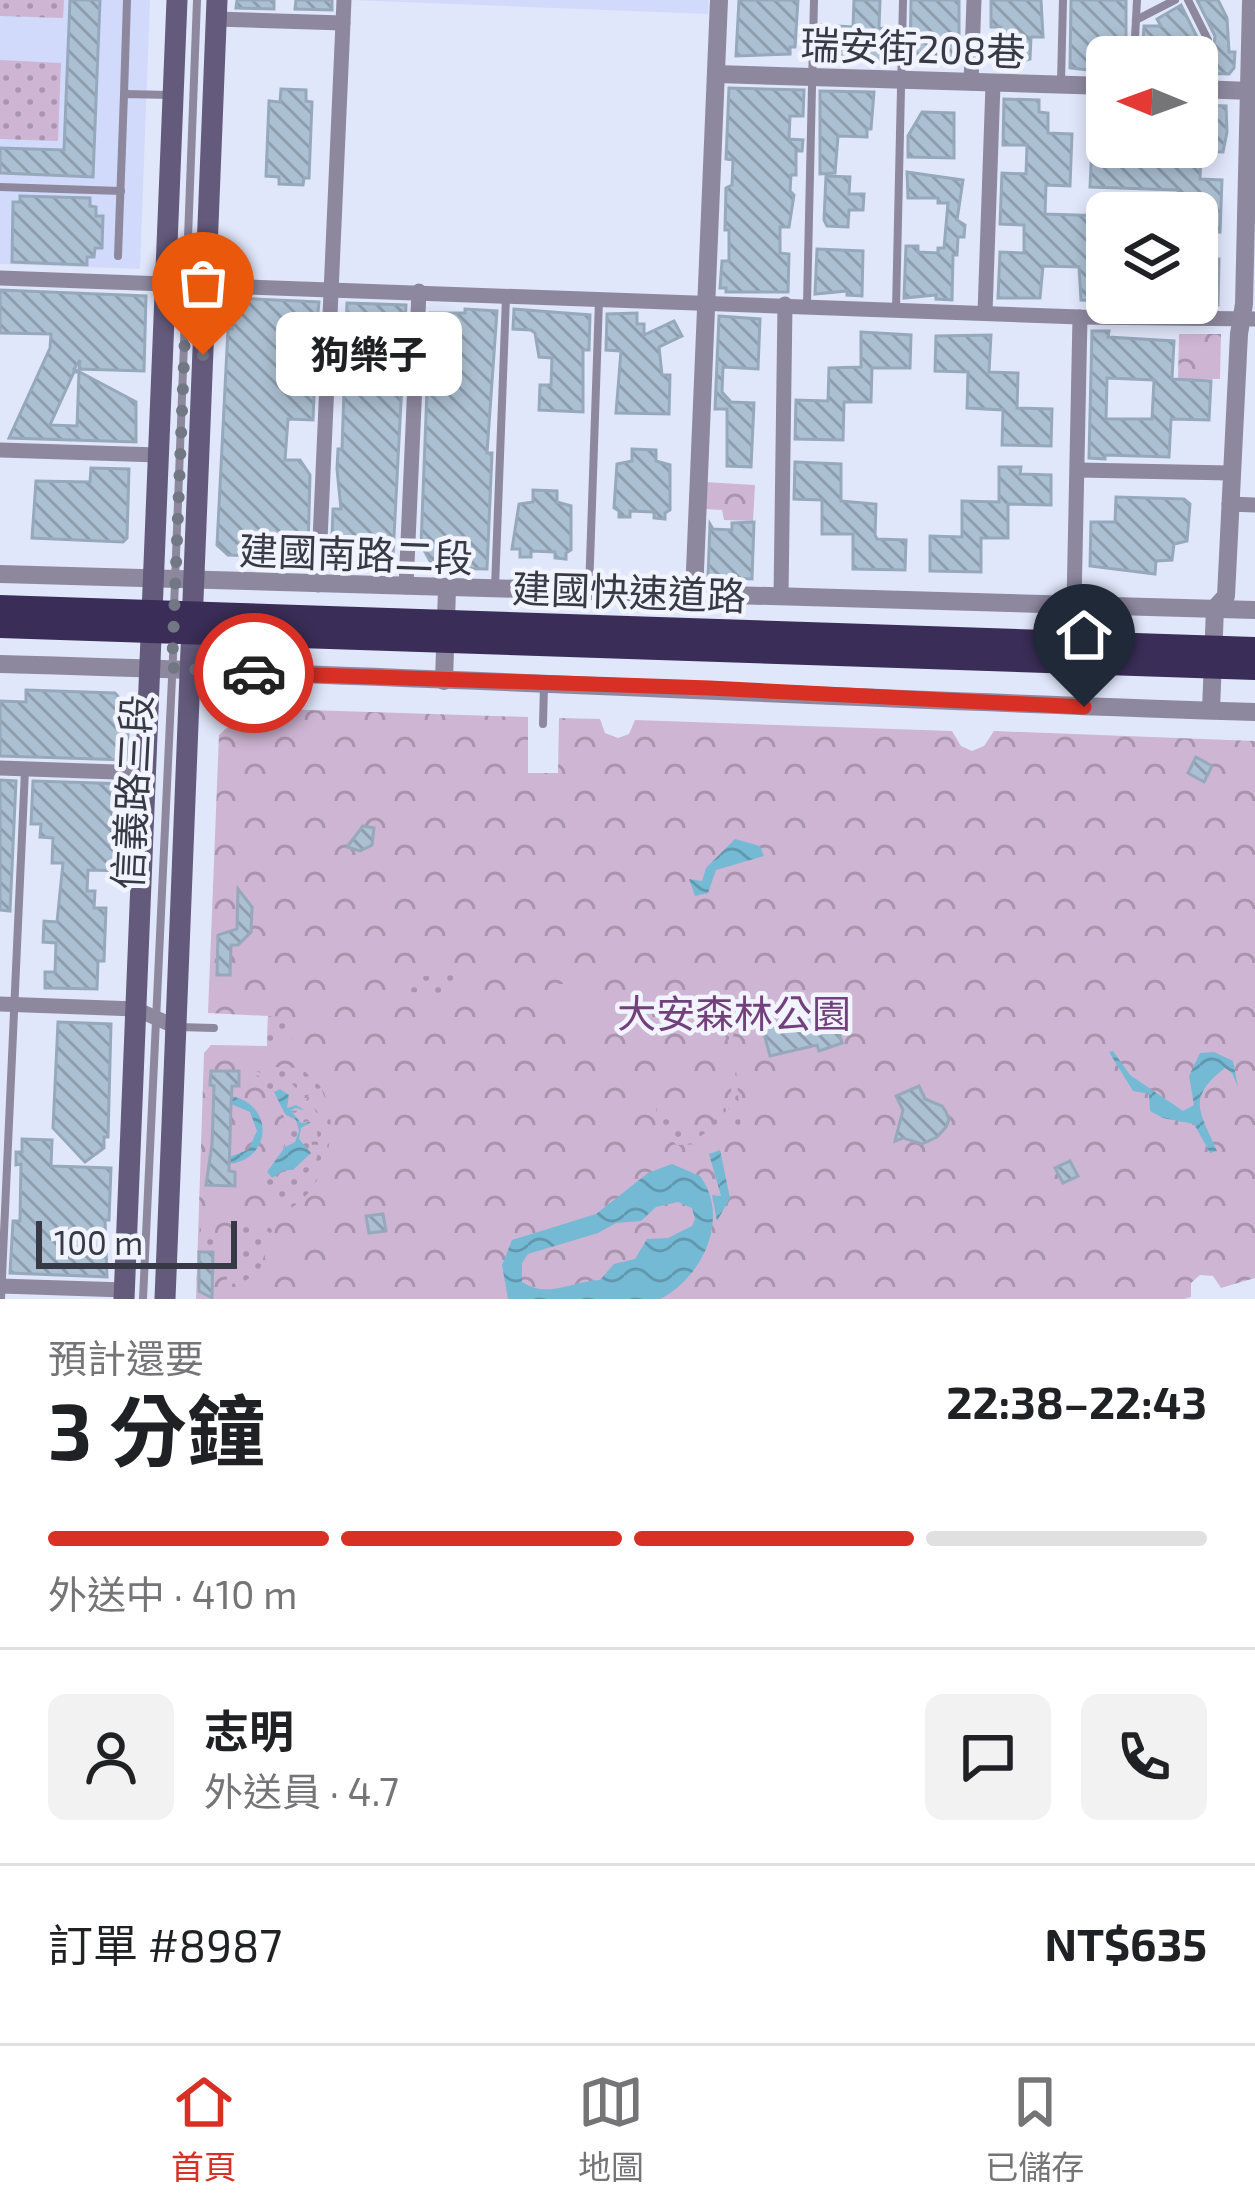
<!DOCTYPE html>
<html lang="zh-TW">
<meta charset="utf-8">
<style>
body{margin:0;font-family:"Exo 2","Noto Sans TC",sans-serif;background:#f2f2f2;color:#202124;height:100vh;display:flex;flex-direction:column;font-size:45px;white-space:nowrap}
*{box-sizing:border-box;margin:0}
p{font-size:39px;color:#757577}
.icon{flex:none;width:66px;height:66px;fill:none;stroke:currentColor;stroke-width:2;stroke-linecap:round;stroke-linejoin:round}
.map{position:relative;height:1299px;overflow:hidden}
.details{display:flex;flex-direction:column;background:#fff;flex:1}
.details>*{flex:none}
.needle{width:78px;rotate:271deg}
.controls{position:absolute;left:1086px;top:36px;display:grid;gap:24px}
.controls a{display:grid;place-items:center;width:132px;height:132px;border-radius:18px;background:#fff;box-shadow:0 6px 18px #0003;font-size:60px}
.scale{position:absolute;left:36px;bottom:30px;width:201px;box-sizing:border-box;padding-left:12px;border:6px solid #373a44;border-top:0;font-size:33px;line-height:42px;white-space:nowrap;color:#373a44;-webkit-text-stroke:9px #f1f4ff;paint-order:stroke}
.pin{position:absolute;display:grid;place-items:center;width:102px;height:102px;color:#fff;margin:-123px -51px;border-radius:50% 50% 50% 0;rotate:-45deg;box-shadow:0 0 12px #0007}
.pin .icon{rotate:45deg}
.courier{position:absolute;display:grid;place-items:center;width:120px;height:120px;margin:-60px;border:9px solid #d93025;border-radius:50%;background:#fff;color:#222;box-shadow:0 3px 15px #0007}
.bubble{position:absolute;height:84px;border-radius:18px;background:#fff;box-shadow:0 6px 18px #0003;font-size:39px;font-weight:700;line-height:84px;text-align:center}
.overview em{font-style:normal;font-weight:700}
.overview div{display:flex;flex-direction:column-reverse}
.overview{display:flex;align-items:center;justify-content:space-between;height:204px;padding:0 48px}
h1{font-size:78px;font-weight:700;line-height:90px}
.bar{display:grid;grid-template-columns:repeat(4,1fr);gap:18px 12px;align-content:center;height:144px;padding:0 48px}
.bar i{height:15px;border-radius:9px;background:#e0e0e0}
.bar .selected{background:#d93025}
.bar p{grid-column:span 4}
.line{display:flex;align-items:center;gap:30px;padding:0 48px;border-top:3px solid #e0e0e0}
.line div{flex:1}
.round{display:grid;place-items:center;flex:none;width:126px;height:126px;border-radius:18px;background:#f2f2f2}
.tabs{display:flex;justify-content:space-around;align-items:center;height:168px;border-top:3px solid #e0e0e0;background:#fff;font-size:33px;color:#757577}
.tabs a{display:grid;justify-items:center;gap:6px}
.tabs .selected{color:#d93025}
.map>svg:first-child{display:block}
.built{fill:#d1dafa}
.park{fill:url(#park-crowns)}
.garden{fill:url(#garden-dots);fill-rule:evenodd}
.pitch{fill:#ceb5d3}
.water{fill:url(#water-waves);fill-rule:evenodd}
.building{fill:url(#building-back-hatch);stroke:#96a9bc;stroke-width:3;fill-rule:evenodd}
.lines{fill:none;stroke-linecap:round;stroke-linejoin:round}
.service{stroke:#8e889f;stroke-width:8}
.minor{stroke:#8e889f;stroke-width:15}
.tertiary{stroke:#8e889f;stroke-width:18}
.secondary{stroke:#635a7c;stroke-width:21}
.trunk{stroke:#3a2d57;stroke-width:24}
.done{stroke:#727784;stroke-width:12;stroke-dasharray:0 21.6}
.route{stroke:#d93025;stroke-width:15}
.labels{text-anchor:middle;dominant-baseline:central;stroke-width:9;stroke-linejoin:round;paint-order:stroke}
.street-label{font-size:39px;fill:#373a44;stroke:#f1f4ff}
.park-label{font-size:39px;fill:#72417c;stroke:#f1f4ff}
</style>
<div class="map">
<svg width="1255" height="1299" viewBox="0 0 1255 1299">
<defs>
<pattern id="park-crowns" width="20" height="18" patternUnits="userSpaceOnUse" patternTransform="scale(3)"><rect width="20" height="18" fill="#ceb5d3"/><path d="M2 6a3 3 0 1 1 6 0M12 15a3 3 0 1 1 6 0" fill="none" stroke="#a894ad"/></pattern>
<pattern id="garden-dots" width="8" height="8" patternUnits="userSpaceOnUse" patternTransform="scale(3)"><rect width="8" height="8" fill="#ceb5d3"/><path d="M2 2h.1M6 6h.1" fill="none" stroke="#a894ad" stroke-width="1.8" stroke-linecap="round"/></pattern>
<pattern id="water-waves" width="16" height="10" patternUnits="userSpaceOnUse" patternTransform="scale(3)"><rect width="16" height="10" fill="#75bad4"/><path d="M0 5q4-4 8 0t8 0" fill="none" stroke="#6198ae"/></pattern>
<pattern id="building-back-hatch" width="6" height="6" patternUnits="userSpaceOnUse" patternTransform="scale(3)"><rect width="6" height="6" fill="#acc0d3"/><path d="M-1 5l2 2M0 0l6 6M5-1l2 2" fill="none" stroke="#8d9dad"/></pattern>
</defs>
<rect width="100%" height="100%" fill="#e1e7fb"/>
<g class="built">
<path d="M0,0H150L140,269L0,264Z"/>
<path d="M350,0H709L708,14Z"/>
</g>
<g class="park">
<path d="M1179,334H1221L1220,379H1178Z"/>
<path d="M705,482L755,485L753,521L724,520L722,510L705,509Z"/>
<path d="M249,708L528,717V773H558L559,718L600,719L605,733L618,738L629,734L635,720L952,731L961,746L972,751L984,746L994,731L1255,741V1278L1221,1288L1213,1276L1200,1275L1191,1283V1297L1184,1299H196L204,1053L211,1045L267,1046L268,1016L208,1013L219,735Z"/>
</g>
<g class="garden">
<path d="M0,0H64L63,18L0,16Z"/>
<path d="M0,60L61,63L58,141L0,139Z"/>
<path d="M452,975L456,979L455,994L409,992V977Z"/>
<path d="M268,1016L292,1017L291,1047L267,1046Z"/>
<path d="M733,1032L741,1131L733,1127L727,1102C736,1087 734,1050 725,1036Z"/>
<path d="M248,1066L301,1068L320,1086L330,1110L324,1111L314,1092L304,1096L289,1081L248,1069Z"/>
<path d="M252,1075C275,1077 293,1085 299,1106H305L315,1132L310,1137C314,1153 317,1153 308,1172L300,1175L301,1182L289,1195L276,1202L271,1190L262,1187L248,1197C254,1184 263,1177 272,1167C301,1133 281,1097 252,1075ZM282,1090L289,1096L287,1108L296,1105L305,1110L291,1111L301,1123L308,1121L299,1139L310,1155L277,1177L267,1172L285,1147L295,1142L299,1131L296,1120L285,1114L274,1092Z"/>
<path d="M663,1080C657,1104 659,1118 683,1130L708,1125L725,1107L726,1111L717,1125L696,1139L697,1143L715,1133L728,1116L729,1121L706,1144L677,1145C652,1127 653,1108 663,1080Z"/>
<path d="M309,1096L319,1115L330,1114C334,1152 318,1202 276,1215L277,1206C321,1184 328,1142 306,1100Z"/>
<path d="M200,1222H216L213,1252L199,1253L196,1292Z"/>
<path d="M241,1223H264L272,1230L259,1272L243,1282L226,1285L230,1253L243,1240Z"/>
</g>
<path class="pitch" d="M599,983L600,1026L561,1027L560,984Z"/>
<g class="water">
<path d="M735,839L760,846L764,856L716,870L708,893L695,896L689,879L702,881L706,868Z"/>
<path d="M1113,1051L1130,1075L1183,1111L1194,1105L1189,1076L1200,1053L1214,1052L1233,1061L1238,1087L1232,1073L1225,1068C1185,1099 1201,1112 1217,1151L1210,1153L1194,1124L1163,1118L1150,1111L1149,1094L1133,1091L1109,1052Z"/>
<path d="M280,1089L289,1095L287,1108L296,1105L305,1110L295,1108L291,1111L301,1123L311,1122L301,1128L299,1139L311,1153L293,1170H284L272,1178L267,1172L285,1147L295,1142L299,1131L296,1120L285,1114L274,1092Z"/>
<path d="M231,1096C274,1104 273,1159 229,1164V1157L248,1150L257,1131L250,1112L231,1104Z"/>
<path d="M720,1150L730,1198L717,1221L712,1195L721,1196L709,1154Z"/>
<path d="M672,1164L700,1176C731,1218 702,1278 660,1299H508L502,1265L512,1240L596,1214L648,1173ZM678,1202L692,1208L695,1219L692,1226L668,1238L647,1239L635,1259L614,1264L600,1280C571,1281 549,1299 522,1282V1263L528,1254L598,1233L616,1223L641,1221L656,1207Z"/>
</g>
<g class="building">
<path d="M70,0H100L93,177L0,173V148L64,150Z"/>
<path d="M237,0H274V9L236,8Z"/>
<path d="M296,0H332V10L295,9Z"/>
<path d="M739,0H798L795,47H790V54L736,56Z"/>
<path d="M854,0H880L879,28L894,29V51L880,60L821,58L822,25L853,27Z"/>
<path d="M911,0H959V54L954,62H910Z"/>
<path d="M991,0H1041L1043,37H1031L1030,59L1005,65L1006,36L1001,35V27H991Z"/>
<path d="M1071,0H1126V57H1107V72L1070,68Z"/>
<path d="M1197,0H1218L1227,18L1229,52H1235L1234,68L1229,74L1197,73V57H1142L1144,26H1161L1157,19L1181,5L1201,45L1209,48L1214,45L1215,36Z"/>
<path d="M729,88L804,90L803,116H790L789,139L803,140L802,151H796V175H791L790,191L794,195L789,227H780V253L789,254L788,292H726V288H720L722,261H729V230H725L726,188L732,185L733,160L726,159Z"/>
<path d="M281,89L306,90V101L312,102L309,178H304L303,185L279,184V177L266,176L269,101L280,102Z"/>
<path d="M820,91L874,92L871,129H867V137L838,136L835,173L820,174Z"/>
<path d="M1004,99L1039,100V112L1048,113V133L1072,134L1070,186L1046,185L1045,214L1106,216V264L1100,269L1099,301L1081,300L1079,267L1043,266L1040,298H998L1000,252L1024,253V225L1000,224L1002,173L1026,174L1027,145H1003Z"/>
<path d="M1088,102L1107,103V147H1197V105L1226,106L1227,132L1223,152L1201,151L1200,179L1222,180L1220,232L1203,230L1204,221L1197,220V213H1178V190L1090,187L1093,123H1088Z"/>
<path d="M922,112L954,113V158L908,157V136Z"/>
<path d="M907,172L963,180L957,220L965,225L964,237H958L957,255H953L952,300L936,299V295L904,298L906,246H918V252L938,253V248H944L948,203H938V198H908Z"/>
<path d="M826,176L850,177L849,194H864L863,210H849L848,227L827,226L824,220Z"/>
<path d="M20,196L90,198V206L96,207V216H103L102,248H95L94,257H87V265L12,262L13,202H20Z"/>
<path d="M817,249L863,251L862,296L847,295V291L815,294Z"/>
<path d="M1219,259L1218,305L1197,304V277H1201L1204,260Z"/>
<path d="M0,290L146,296L144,371L79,369L80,360L74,369L136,402V442L9,438L50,348L51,334L0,333ZM74,372H79L77,426L50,425Z"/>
<path d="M233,298L319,302L312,373H315L313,420L288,419L285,460H300L310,475L308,551L258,550V556L228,555L217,545L228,329H232Z"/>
<path d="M347,303L406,305L393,556H367V568L331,566L333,509H341L337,469L338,449H342Z"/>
<path d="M465,309L497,311L487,453H492L487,569L434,568L421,545L430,313H465Z"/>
<path d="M514,309L590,315L589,350H583V412L539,410L540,385H551L552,358L539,357L535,333L531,330L513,329Z"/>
<path d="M637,313V324H644V335L674,321L682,336L659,347L662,375H670L669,414L616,413L621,351L606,350L607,314Z"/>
<path d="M719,316L760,319L758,369L723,367L722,392L731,402L754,403L751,467L727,466V409H715Z"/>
<path d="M1092,331H1109L1108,337L1174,341L1172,379L1211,381L1209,420L1171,419L1169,457L1105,455V459L1089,458ZM1107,378L1154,380L1152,419H1106Z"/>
<path d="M861,332L911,335L910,368H872L871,402H844L843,440L795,439L796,400L828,401L829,368L861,367Z"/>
<path d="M991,335L989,372L1018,373L1017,408L1052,409L1051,446L1002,445L1003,410L967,408L968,372L935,371L936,336Z"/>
<path d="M632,449L656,450V461L670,465V510L665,513V519L654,518V512L630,511V517H619V511L614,508L617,464L632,461Z"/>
<path d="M795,462L841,464V501L876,504L875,535L877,539L906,540L905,570L853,569V534H822V500L794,499Z"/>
<path d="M999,467H1021L1020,474L1051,475V505L1008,504V538H981V572L930,571V536L962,537V501L999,502Z"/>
<path d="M91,468L129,469L127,538L123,542L32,538L36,481L90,482Z"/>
<path d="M533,490L557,491V502L571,506V550L566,553V559L555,558V552L531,551V557H520V549H512L519,504L533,502Z"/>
<path d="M1116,497L1184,499L1190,504L1187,541L1174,544L1172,560L1156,561L1155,574L1090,566L1091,522H1115Z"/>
<path d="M754,522L752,579L708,577L710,524L713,529L732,530V523Z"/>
<path d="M26,690L115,693L129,709L127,760L0,756V701L26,702Z"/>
<path d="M1196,757L1212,766L1204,782L1188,773Z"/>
<path d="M0,780L16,781L10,911L0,910Z"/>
<path d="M33,781L128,784L123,871L88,870L87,891H95L94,908H106L104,961H98L97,989L45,988V972H55L56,943L43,942L44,921L57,922L63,863H52L53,838L40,837L41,824H31Z"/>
<path d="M363,826L374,828L372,845L360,851L347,847Z"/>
<path d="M238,889L252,907L251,932L238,945H231L230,975H217L218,935L237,929Z"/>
<path d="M818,1012L823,1029L837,1025L842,1043L819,1051L817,1045L770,1056L761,1022L774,1018L776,1025Z"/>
<path d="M58,1022L111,1024L108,1137H104V1148L85,1162L53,1128Z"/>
<path d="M211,1071H239V1086H232L231,1104L229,1171L235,1172V1186L206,1185L212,1144L214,1086L210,1085Z"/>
<path d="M919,1086L925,1099L942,1106L946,1112L949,1119L946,1127L937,1137L922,1144L903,1138L895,1141L903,1110L896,1096Z"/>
<path d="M22,1139L52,1140L51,1166L111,1168L109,1220H105L107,1277L10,1273L13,1221H20L21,1164L16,1165V1152H22Z"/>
<path d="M1070,1161L1078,1176L1063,1183L1055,1168Z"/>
<path d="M383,1214L386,1231L369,1233L366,1216Z"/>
<path d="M199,1252H213L212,1298L199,1291Z"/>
</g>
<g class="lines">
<g class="service">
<path d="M1188,0L1208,40"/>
<path d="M1136,20L1175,0"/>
<path d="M1134,57L1137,0"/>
<path d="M1061,82L1063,0"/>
<path d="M124,94L127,0"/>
<path d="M0,187L121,191"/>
<path d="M118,256L124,94L171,95"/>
<path d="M807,304L814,0"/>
<path d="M896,309L903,0"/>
<path d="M495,588L506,297"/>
<path d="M589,591L599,300"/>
<path d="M174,608L197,0"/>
<path d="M543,724L544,685"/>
<path d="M178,1027L214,1028"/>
<path d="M1,1299L25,770"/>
<path d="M143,1299L174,635"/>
</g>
<g class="minor">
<path d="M216,19L343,23"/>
<path d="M971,83L974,0"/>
<path d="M0,278L1080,317L1255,319"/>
<path d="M985,313L993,84"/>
<path d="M0,450L159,455"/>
<path d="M1078,470L1230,473"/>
<path d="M1229,504L1255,505"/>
<path d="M318,585L344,0"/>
<path d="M406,587L419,291"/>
<path d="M781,597L785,304"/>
<path d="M1074,604L1080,317"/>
<path d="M0,768L145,773"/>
<path d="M0,1004L136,1009L176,1027"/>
<path d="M0,1286L125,1290"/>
</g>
<g class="tertiary">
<path d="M716,74L1107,86"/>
<path d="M1197,89L1251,91"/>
<path d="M0,574L1255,610"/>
<path d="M694,594L719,0"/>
<path d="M1215,608L1226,596L1239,334L1244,304L1251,2L1255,1"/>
<path d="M0,664C419,675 837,699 1255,712"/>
<path d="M444,681L447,589"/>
<path d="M1211,710L1215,608"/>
</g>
<g class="secondary">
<path d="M124,1299L177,0"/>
<path d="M165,1299L217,0"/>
</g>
<g class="trunk">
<path d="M0,607L1255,649"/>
<path d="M0,626L1255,668"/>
</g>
</g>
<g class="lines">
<path class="done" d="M203,355L206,285L187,284L172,668L254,673"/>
<path class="route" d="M254,673L710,688L1084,707"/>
</g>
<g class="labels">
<g class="street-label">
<text transform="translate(913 47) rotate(2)">瑞安街208巷</text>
<text transform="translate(356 553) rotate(2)">建國南路二段</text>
<text transform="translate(629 591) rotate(2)">建國快速道路</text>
<text transform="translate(131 792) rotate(-87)">信義路三段</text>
</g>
<g class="park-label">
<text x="734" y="1012">大安森林公園</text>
</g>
</g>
</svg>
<div class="controls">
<a><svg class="needle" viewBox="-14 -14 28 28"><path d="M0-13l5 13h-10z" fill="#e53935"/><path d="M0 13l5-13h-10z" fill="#757577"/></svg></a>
<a><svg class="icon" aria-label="layers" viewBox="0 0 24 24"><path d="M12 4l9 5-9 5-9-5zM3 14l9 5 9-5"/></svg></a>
</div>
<div class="scale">100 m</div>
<div class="pin" style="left:203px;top:355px;background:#ea580c"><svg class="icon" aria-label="bag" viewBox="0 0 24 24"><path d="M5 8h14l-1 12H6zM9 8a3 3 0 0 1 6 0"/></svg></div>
<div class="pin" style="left:1084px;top:707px;background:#1f2937"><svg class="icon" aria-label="home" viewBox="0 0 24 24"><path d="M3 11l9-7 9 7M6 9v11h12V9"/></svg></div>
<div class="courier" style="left:254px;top:673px"><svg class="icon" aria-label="car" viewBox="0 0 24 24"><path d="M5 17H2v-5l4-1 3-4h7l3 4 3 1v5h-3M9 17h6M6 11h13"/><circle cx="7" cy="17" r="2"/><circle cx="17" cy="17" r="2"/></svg></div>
<div class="bubble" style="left:276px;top:312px;width:186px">狗樂子</div>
</div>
<section class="details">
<div class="overview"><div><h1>3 分鐘</h1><p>預計還要</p></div><em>22:38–22:43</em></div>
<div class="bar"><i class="selected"></i><i class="selected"></i><i class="selected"></i><i></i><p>外送中 · 410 m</p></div>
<div class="line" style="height:216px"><a class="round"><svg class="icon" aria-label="person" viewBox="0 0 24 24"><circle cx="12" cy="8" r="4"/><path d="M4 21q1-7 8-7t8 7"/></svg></a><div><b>志明</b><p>外送員 · 4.7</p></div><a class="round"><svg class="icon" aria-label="chat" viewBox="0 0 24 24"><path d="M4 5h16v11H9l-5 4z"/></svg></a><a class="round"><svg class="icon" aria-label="phone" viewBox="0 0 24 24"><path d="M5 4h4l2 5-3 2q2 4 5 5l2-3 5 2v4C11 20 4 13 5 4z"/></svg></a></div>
<div class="line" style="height:156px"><div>訂單 #8987</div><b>NT$635</b></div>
</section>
<nav class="tabs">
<a class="selected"><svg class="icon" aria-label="home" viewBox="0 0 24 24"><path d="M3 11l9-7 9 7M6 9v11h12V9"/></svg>首頁</a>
<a><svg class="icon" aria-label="map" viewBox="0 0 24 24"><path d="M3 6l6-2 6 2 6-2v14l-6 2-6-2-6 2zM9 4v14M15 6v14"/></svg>地圖</a>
<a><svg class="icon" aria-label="saved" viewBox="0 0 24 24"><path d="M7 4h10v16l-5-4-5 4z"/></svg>已儲存</a>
</nav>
